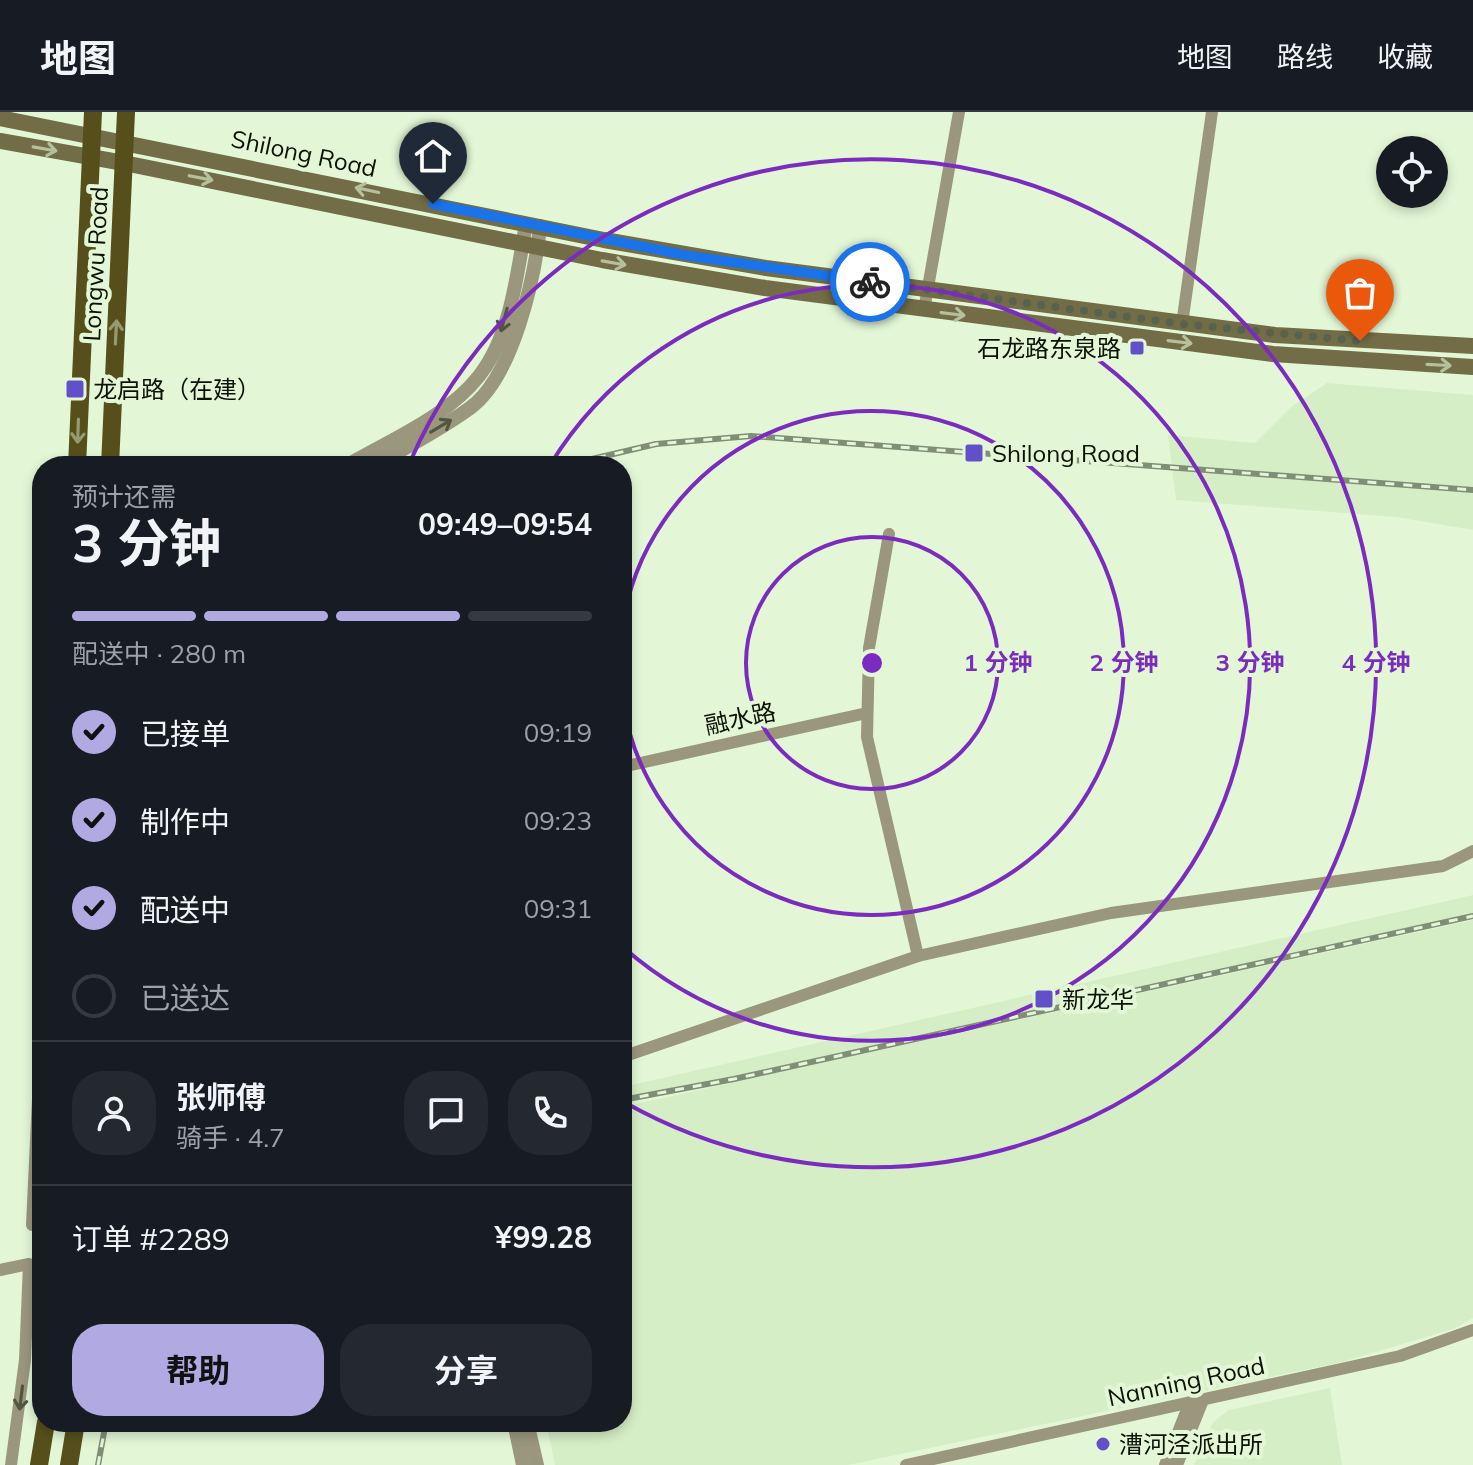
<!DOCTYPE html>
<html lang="zh">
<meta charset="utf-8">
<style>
body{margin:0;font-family:Mulish,"Noto Sans SC",sans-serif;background:#242831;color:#f1f3f6;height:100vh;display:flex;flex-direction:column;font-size:30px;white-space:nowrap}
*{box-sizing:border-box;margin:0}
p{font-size:26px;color:#9ea1a6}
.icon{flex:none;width:44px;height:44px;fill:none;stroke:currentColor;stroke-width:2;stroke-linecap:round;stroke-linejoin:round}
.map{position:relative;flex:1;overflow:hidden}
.panel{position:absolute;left:32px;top:344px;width:600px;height:976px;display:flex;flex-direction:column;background:#171b24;border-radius:32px;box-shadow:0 4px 12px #0003}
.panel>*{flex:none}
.controls{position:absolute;left:1376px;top:24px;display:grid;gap:16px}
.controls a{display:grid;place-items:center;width:72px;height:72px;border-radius:50%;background:#171b24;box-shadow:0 4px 12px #0003;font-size:40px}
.pin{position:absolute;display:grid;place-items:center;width:68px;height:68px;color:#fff;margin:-82px -34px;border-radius:50% 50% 50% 0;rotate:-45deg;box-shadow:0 0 8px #0007}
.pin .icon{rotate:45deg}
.courier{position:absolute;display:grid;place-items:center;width:80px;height:80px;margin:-40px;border:6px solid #1a73e8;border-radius:50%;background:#fff;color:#222;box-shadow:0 2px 10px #0007}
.headline em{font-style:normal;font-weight:700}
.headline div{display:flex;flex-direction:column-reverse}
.headline{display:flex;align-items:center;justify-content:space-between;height:136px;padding:0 40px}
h1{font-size:52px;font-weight:700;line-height:60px}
.bar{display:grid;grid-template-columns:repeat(4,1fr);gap:12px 8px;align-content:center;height:96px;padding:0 40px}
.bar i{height:10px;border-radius:6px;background:#363941}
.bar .on{background:#b1aae2}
.bar p{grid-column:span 4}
.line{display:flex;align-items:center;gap:20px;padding:0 40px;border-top:2px solid #363941}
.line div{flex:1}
.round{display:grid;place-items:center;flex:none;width:84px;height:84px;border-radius:32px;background:#242831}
ol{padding:0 40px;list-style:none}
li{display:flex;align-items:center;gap:24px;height:88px}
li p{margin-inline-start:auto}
li .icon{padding:8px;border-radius:50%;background:#b1aae2;color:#111;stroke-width:4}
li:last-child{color:#9ea1a6}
li i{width:44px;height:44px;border:4px solid #363941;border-radius:50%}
.button{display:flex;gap:16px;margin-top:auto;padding:16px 40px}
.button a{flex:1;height:92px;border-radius:32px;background:#b1aae2;color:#111;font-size:32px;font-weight:700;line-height:92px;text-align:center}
.button a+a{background:#242831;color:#f1f3f6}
header{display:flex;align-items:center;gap:48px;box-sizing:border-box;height:112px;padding:0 40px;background:#171b24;border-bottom:2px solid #363941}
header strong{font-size:38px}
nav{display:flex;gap:44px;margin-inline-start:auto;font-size:28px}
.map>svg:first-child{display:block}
.built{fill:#d6eec6}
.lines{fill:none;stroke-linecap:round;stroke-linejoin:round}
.minor{stroke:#9a977d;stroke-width:12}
.tertiary{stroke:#9a977d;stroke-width:14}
.secondary{stroke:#726d46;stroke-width:16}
.primary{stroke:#564f1c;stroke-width:18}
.rail-casing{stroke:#808e77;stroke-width:6}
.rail{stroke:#e3f7d6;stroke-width:3;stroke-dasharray:9;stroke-linecap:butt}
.oneway{stroke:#b6c09c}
.oneway2{stroke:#535442}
.oneway3{stroke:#959b70}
.done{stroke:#57624f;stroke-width:8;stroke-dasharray:0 14.4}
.route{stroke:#1a73e8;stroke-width:10}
.ring{fill:none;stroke:#7b2cbf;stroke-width:4}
.poi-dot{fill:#6250c9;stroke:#e3f7d6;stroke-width:3}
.labels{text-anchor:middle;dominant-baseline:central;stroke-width:8;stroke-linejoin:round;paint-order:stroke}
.street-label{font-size:24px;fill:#0c1207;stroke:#e3f7d6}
.poi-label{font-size:24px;fill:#0c1207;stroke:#e3f7d6;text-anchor:start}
.centre{fill:#7b2cbf;stroke:#e3f7d6;stroke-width:4}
.ring-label{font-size:24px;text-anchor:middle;font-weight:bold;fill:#7b2cbf;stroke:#e3f7d6;stroke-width:8;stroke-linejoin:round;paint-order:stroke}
</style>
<header>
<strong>地图</strong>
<nav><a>地图</a><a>路线</a><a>收藏</a></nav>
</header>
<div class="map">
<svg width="1473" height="1353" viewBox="0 0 1473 1353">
<rect width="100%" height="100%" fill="#e3f7d6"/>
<g class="built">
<path d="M1327,271L1473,283V418L1396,405L1176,388L1168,323L1255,331L1291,295Z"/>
<path d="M1473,783V806L622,992V975Z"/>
<path d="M1473,808V1206L1453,1217L1342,1250L848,1353H555L546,1310H622V995Z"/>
<path d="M1330,1276L1342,1353H1194L1213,1310L1229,1298Z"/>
</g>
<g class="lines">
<g class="minor">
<path d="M924,198L959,0"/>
<path d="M1182,212L1212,0"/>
<path d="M889,422L869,536L867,625L918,844"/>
<path d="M622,655L867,601"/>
<path d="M622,945L918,844L1111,801L1443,754L1473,739"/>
<path d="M32,1113L42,903"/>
<path d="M0,1158L29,1152L25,1248L11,1353"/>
<path d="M906,1353L1400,1244L1473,1218"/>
<path d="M1165,1353L1190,1290"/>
<path d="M1177,1353L1203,1288"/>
</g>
<g class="tertiary">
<path d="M346,354C390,328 447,305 479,264C511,224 517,161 526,112"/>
<path d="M374,354C406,335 440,318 470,296C513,265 535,165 540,114"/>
<path d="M514,1310L523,1353"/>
<path d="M527,1310L537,1353"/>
</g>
<g class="secondary">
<path d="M0,6L604,128L766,156L1275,223L1473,234"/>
<path d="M0,29L124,51L602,148L765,176L1273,242L1473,255"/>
</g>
<g class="primary">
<path d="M77,354L93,0"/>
<path d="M110,354L126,0"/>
<path d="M39,1353L46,1310"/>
<path d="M69,1353L76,1310"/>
</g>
<g class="rail-casing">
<g id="rail">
<path d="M562,354L656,332L751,324L1473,378"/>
<path d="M622,988L734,967L1473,804"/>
<path d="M98,1353L106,1310"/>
</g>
</g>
<use href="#rail" class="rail"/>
</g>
<defs><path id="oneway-shaft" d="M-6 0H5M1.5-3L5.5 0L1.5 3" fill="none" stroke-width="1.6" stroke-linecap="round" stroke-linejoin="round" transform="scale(2)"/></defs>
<g class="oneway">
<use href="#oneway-shaft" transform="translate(45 37) rotate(10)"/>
<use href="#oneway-shaft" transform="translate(201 66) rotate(11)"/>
<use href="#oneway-shaft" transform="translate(367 78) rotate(-168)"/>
<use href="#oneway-shaft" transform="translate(614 151) rotate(10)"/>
<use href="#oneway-shaft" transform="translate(953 202) rotate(7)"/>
<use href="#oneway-shaft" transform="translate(1180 230) rotate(7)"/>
<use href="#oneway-shaft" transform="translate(1439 253) rotate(3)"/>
</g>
<g class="oneway2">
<use href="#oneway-shaft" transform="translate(504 208) rotate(105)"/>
<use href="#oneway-shaft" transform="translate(441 314) rotate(-31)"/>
<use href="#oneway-shaft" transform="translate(21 1286) rotate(97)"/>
</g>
<g class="oneway3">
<use href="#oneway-shaft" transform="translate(116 220) rotate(-87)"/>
<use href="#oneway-shaft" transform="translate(78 319) rotate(92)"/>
</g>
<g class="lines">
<path class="done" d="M870,170L1182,212L1360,229"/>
<path class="route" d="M433,92L684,143L870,170"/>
</g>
<g class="ring">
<circle cx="872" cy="551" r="126"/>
<path d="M622 518A252 252 0 1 1 622 584"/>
<path d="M550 353A378 378 0 1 1 624 836"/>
<path d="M410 350A504 504 0 1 1 624 990"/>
</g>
<g class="poi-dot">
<rect x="1129" y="228" width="16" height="16" rx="4"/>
<rect x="65" y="267" width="20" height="20" rx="4"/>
<rect x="964" y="331" width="20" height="20" rx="4"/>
<rect x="1034" y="877" width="20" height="20" rx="4"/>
<circle cx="1103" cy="1332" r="8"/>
</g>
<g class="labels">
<g class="street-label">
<text transform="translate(304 41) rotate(12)">Shilong Road</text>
<text transform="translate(95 152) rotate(-87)">Longwu Road</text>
<text transform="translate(740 606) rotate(-12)">融水路</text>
<text transform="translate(1186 1269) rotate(-12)">Nanning Road</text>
</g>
<g class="poi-label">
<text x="1121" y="236" text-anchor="end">石龙路东泉路</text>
<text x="93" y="277">龙启路（在建）</text>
<text x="992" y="341">Shilong Road</text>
<text x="1062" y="887">新龙华</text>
<text x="1119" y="1332">漕河泾派出所</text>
</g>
</g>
<circle cx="872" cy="551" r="12" class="centre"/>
<g class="ring-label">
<text x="998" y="559">1 分钟</text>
<text x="1124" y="559">2 分钟</text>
<text x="1250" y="559">3 分钟</text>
<text x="1376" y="559">4 分钟</text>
</g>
</svg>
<div class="controls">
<a><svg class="icon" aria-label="locate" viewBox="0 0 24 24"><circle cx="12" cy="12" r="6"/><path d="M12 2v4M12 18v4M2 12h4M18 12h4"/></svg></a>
</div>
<div class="pin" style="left:1360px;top:229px;background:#ea580c"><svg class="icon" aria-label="bag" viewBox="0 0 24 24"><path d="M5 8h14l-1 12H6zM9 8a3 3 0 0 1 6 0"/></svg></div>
<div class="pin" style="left:433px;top:92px;background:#1f2937"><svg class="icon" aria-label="home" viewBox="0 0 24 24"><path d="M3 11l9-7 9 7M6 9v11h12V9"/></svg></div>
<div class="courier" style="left:870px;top:170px"><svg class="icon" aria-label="bike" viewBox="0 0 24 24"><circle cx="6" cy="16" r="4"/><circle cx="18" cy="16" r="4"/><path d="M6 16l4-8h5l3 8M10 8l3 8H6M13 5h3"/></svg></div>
<section class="panel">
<div class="headline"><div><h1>3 分钟</h1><p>预计还需</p></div><em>09:49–09:54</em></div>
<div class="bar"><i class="on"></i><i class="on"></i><i class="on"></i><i></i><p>配送中 · 280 m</p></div>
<ol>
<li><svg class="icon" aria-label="check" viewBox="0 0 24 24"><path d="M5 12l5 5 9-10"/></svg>已接单<p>09:19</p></li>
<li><svg class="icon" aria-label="check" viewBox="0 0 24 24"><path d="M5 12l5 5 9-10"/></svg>制作中<p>09:23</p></li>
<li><svg class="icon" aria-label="check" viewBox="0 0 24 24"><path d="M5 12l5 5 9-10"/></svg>配送中<p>09:31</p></li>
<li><i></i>已送达</li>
</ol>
<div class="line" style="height:144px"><a class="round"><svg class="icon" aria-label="person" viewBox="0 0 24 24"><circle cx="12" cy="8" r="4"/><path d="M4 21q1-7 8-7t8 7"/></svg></a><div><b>张师傅</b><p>骑手 · 4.7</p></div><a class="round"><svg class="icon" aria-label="chat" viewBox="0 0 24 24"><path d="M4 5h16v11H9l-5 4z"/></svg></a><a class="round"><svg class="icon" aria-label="phone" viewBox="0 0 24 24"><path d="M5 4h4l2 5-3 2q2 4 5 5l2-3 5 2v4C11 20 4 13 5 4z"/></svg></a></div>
<div class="line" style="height:104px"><div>订单 #2289</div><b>¥99.28</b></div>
<div class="button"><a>帮助</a><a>分享</a></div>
</section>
</div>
